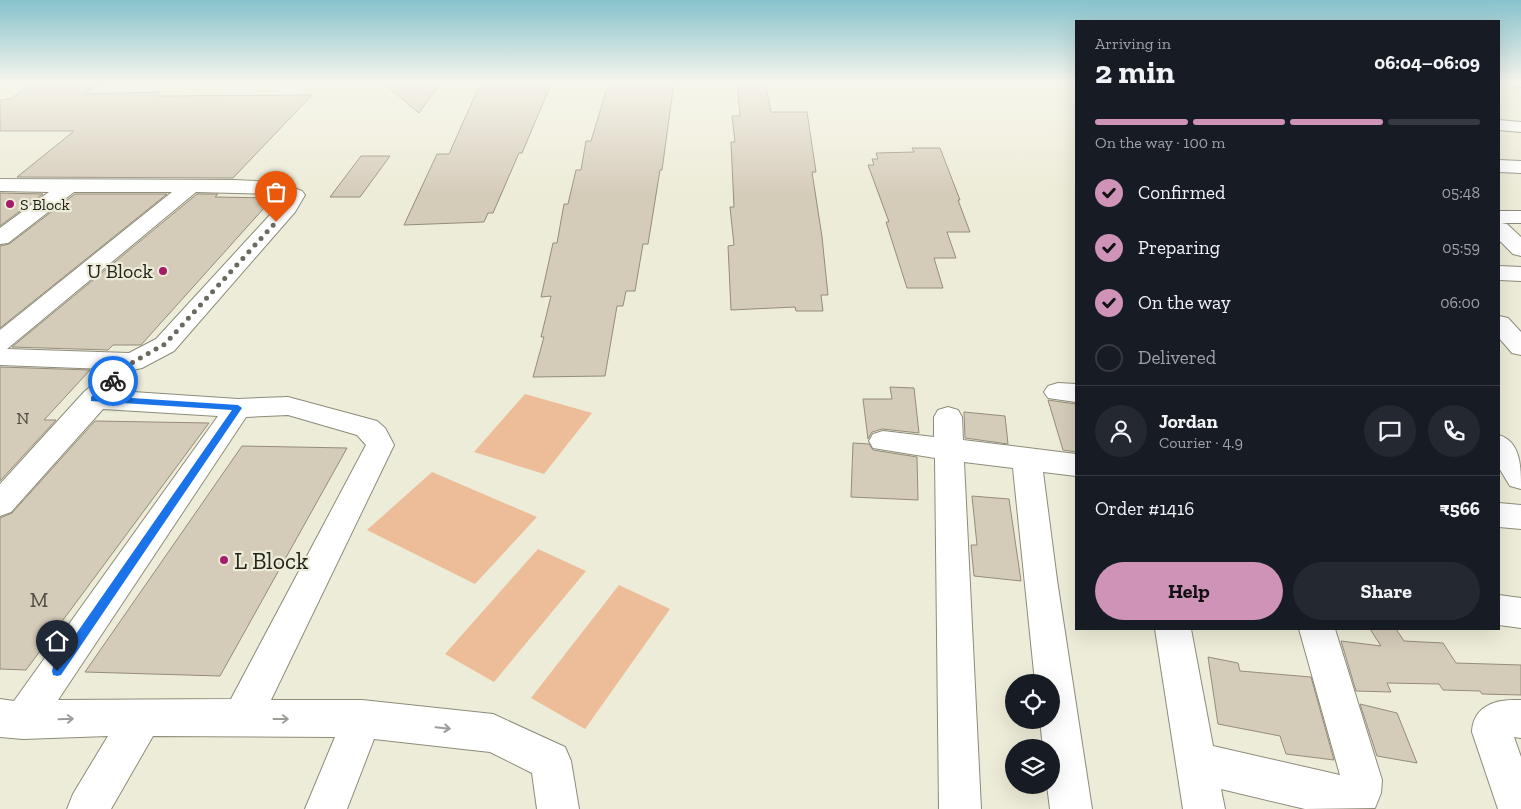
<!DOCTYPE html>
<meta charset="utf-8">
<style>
body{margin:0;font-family:"Zilla Slab",serif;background:#242831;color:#f1f3f6;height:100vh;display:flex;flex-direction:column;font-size:19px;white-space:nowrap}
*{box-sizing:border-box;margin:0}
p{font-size:16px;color:#9ea1a6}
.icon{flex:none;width:28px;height:28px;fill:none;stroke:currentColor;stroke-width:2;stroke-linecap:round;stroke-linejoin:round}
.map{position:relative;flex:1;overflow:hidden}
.side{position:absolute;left:1075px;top:20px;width:425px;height:610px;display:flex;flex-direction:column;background:#171b24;border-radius:0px;box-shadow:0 5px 20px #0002}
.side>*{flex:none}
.controls{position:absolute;left:1005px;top:674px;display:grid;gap:10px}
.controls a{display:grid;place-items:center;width:55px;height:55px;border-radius:50%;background:#171b24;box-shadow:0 5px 20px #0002;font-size:25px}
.pin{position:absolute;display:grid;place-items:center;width:42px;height:42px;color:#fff;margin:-51px -21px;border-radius:50% 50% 50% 0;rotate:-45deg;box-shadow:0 0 5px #0007}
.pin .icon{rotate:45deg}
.courier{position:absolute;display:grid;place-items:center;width:50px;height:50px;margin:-25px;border:4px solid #1a73e8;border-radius:50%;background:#fff;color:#222;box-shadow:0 1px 6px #0007}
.headline em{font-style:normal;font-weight:700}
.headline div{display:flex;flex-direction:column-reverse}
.headline{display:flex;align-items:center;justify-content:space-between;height:85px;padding:0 20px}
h1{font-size:32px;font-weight:700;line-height:38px}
.bar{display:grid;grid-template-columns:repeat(4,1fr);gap:8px 5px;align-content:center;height:60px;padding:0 20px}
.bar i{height:6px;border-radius:4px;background:#363941}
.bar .active{background:#ce93b7}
.bar p{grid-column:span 4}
.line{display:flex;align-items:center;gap:12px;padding:0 20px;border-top:1px solid #363941}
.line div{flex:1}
.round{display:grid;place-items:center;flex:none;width:52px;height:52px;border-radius:26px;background:#242831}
ol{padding:0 20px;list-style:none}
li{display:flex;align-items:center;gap:15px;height:55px}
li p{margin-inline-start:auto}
li .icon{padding:5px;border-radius:50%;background:#ce93b7;color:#111;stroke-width:4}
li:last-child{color:#9ea1a6}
li i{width:28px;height:28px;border:2px solid #363941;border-radius:50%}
.cta{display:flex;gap:10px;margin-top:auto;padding:10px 20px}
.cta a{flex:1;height:58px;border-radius:30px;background:#ce93b7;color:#111;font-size:20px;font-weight:700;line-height:58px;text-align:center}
.cta a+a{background:#242831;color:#f1f3f6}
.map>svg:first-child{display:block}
.green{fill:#ecbd98}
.building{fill:#d5cbb9;stroke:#958c7b}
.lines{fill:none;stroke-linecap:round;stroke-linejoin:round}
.minor-casing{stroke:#8d8c7a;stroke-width:2}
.minor{fill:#fff;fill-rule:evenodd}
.oneway{stroke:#9c9c99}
.route{fill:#1a73e8}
.done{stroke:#6a6a5e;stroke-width:5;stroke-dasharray:0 9}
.poi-dot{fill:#a31d69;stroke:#edecd8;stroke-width:2}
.labels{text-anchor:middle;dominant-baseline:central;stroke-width:4.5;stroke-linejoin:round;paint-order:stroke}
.far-poi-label{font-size:16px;fill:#24241c;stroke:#edecd8;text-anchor:start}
.number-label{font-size:18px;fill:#504e43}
.poi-label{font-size:20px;fill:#24241c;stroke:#edecd8;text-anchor:end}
.near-number-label{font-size:21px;fill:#504e43}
.near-poi-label{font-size:24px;fill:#24241c;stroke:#edecd8;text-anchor:start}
</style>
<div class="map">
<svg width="1521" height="809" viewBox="0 0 1521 809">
<rect width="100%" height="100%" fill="#edecd8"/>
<g class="green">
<path d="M525,394L592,413L544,474L474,452Z"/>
<path d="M432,472L537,517L475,584L367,530Z"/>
<path d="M538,549L586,571L494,682L445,654Z"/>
<path d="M619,585L670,609L585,729L531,698Z"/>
</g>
<g class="building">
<path d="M35,82H102L84,94L161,92L156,96L312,95L233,178L17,177L74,131H0V100L10,99Z"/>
<path d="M382,82H441L419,113Z"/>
<path d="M481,82H552L522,153H519L493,213H488L484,222L404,225L437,154H449Z"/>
<path d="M609,82H674L662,170H660L648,244H643L635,291H626L623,306H617L605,376L533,377L544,337H541L551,296L541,297L553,243H557L564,204H568L576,170H581L586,141H591Z"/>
<path d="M737,82H765L771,112H807L816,172H812L822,237L828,295H821L823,311H796L795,307L731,310L728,246L734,245L730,207H734L731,142H735L732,116H740Z"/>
<path d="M912,148H940L960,200H958L970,232H947L956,258H934L943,288H907L886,222H889L868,165H874L872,159H878L876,153L914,152Z"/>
<path d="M361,156H390L360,197H330Z"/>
<path d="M0,193L43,194L0,226Z"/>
<path d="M75,194H167L0,328V246L9,244Z"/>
<path d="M197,194H218L215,197L273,198L141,345H113L108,350L12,347Z"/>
<path d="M0,367L90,370L44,420H56L0,481Z"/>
<path d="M890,387L914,388L919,433L882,429L872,432L868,439L863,399H892Z"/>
<path d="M1048,400L1076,404V452L1063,450Z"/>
<path d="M964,412L1005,416L1008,444L965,438Z"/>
<path d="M95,421L209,423L26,670L0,669V518L12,513Z"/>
<path d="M853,443L869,444L873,450L917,457L918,500L851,497Z"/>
<path d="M242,446L347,448L220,676L85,672Z"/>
<path d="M972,496L1009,499L1021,581L974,576L971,545H977Z"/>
<path d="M1370,629H1396L1404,641L1443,643L1456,663L1521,665V695L1482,694L1480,691L1443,690L1439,684L1387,683L1391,692L1356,691L1341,641L1381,646Z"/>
<path d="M1208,657L1238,663L1240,671L1311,677L1334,760L1286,754L1280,736L1218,724Z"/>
<path d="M1360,704L1397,713L1417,763L1377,756Z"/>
</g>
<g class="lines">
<g class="minor-casing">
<g id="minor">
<path d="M1509,82H1521V87L1511,85Z"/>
<path d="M1499,120L1521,122V132L1499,130Z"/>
<path d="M1499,160L1521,161V173L1499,172Z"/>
<path d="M0,179L234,180L277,182L302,191L305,195L295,212L174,351L142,368L133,370L0,365V330L172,192H74L8,243L0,244V228L49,192L0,191ZM196,192L274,194L284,198L279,205L156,339L129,353L7,349Z"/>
<path d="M1499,211H1521V223H1501L1507,224L1521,237V256L1513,254L1499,240Z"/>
<path d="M1499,266L1521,267V281L1499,280Z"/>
<path d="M1499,316L1508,318L1521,332V355L1512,353L1499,338Z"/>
<path d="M107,378L117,381L120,387L118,391L238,399L288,397L377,421L385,428L394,445L271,700H362L493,714L565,747L571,761L579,809H537L532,773L490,752L374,739L347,809H305L335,737L153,736L111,809H67L73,794L108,736L23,739L0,737V699L14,701L218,416L103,409L11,512L0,516V484L84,392L97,381ZM288,415L357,435L366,445L231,699L58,700L246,417Z"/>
<path d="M1058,383L1076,384V402L1048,398L1044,392L1048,386Z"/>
<path d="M948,407L958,410L962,417L963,440L1076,454V476L1043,472L1057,580L1092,809H1050L1047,785H1051V748H1043L1040,720H1051V682H1035L1013,468L964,462L981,809H939L935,458L873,448L869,441L873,434L883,431L934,437V417L938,410Z"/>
<path d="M1499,435C1521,442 1521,467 1521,489L1510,486L1499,468Z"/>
<path d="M1499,503L1521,505V529L1499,527Z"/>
<path d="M1499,595L1521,598V628L1499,625Z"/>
<path d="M1155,629H1191L1213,746L1340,775L1299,629H1335L1382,780L1381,793L1375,808L1305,809L1221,789L1225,809H1183Z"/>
<path d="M1517,700H1521V738L1514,737L1521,757V809H1498L1472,732C1473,707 1494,699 1517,700Z"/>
</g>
</g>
<use href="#minor" class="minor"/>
</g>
<defs><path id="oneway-shaft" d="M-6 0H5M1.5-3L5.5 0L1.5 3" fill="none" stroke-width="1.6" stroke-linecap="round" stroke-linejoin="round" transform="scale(1.25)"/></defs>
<g class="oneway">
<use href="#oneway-shaft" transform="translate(66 719) rotate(-2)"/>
<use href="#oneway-shaft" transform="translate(281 719)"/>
<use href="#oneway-shaft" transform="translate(443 728) rotate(6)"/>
</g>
<linearGradient id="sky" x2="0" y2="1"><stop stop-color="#87c2cc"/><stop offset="0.42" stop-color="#f7f6ed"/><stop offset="1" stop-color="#f7f6ed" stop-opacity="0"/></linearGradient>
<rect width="1521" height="195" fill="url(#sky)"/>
<path class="route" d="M110,379L117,381L101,396L238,405L242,408L61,675L57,676L53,675L52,671L53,667L232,410L91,401V397Z"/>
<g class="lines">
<path class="done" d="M113,381L133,362L165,344L276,222"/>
</g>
<g class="poi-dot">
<circle cx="10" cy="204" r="5"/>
<circle cx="163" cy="271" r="5"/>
<circle cx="224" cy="560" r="5"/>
</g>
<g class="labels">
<g class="far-poi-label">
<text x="20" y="204">S Block</text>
</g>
<g class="number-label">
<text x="23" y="418">N</text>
</g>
<g class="poi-label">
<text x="153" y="271">U Block</text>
</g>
<g class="near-number-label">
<text x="39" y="599">M</text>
</g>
<g class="near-poi-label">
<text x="234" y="560">L Block</text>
</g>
</g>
</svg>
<div class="controls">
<a><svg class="icon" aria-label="locate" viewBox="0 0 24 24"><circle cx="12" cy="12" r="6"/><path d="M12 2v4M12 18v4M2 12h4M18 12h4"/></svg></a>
<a><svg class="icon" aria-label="layers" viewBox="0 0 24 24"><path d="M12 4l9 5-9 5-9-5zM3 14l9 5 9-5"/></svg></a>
</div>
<div class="pin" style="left:276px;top:222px;background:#ea580c"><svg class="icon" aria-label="bag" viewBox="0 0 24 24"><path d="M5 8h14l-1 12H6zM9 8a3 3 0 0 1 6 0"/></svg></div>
<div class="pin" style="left:57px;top:671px;background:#1f2937"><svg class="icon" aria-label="home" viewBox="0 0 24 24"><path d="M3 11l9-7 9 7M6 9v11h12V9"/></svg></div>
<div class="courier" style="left:113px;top:381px"><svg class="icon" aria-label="bike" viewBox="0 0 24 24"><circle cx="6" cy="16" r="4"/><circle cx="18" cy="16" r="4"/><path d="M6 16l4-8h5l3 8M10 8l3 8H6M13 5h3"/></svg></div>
<section class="side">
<div class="headline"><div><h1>2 min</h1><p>Arriving in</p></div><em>06:04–06:09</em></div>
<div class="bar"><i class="active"></i><i class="active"></i><i class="active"></i><i></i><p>On the way · 100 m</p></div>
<ol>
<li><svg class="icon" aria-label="check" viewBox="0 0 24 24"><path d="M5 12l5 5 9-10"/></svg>Confirmed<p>05:48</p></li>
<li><svg class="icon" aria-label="check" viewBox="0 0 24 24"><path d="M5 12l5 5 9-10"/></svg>Preparing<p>05:59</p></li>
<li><svg class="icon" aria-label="check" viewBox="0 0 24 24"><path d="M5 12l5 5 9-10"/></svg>On the way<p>06:00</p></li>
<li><i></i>Delivered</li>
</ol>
<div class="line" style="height:90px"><a class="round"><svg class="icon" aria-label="person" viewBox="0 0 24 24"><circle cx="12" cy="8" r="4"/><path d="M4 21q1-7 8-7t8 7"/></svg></a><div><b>Jordan</b><p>Courier · 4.9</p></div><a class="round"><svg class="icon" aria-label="chat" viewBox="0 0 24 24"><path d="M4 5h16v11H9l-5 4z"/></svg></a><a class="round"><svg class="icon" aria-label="phone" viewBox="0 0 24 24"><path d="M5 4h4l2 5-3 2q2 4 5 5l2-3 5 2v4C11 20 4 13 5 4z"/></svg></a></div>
<div class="line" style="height:65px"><div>Order #1416</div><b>₹566</b></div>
<div class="cta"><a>Help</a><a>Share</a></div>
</section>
</div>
